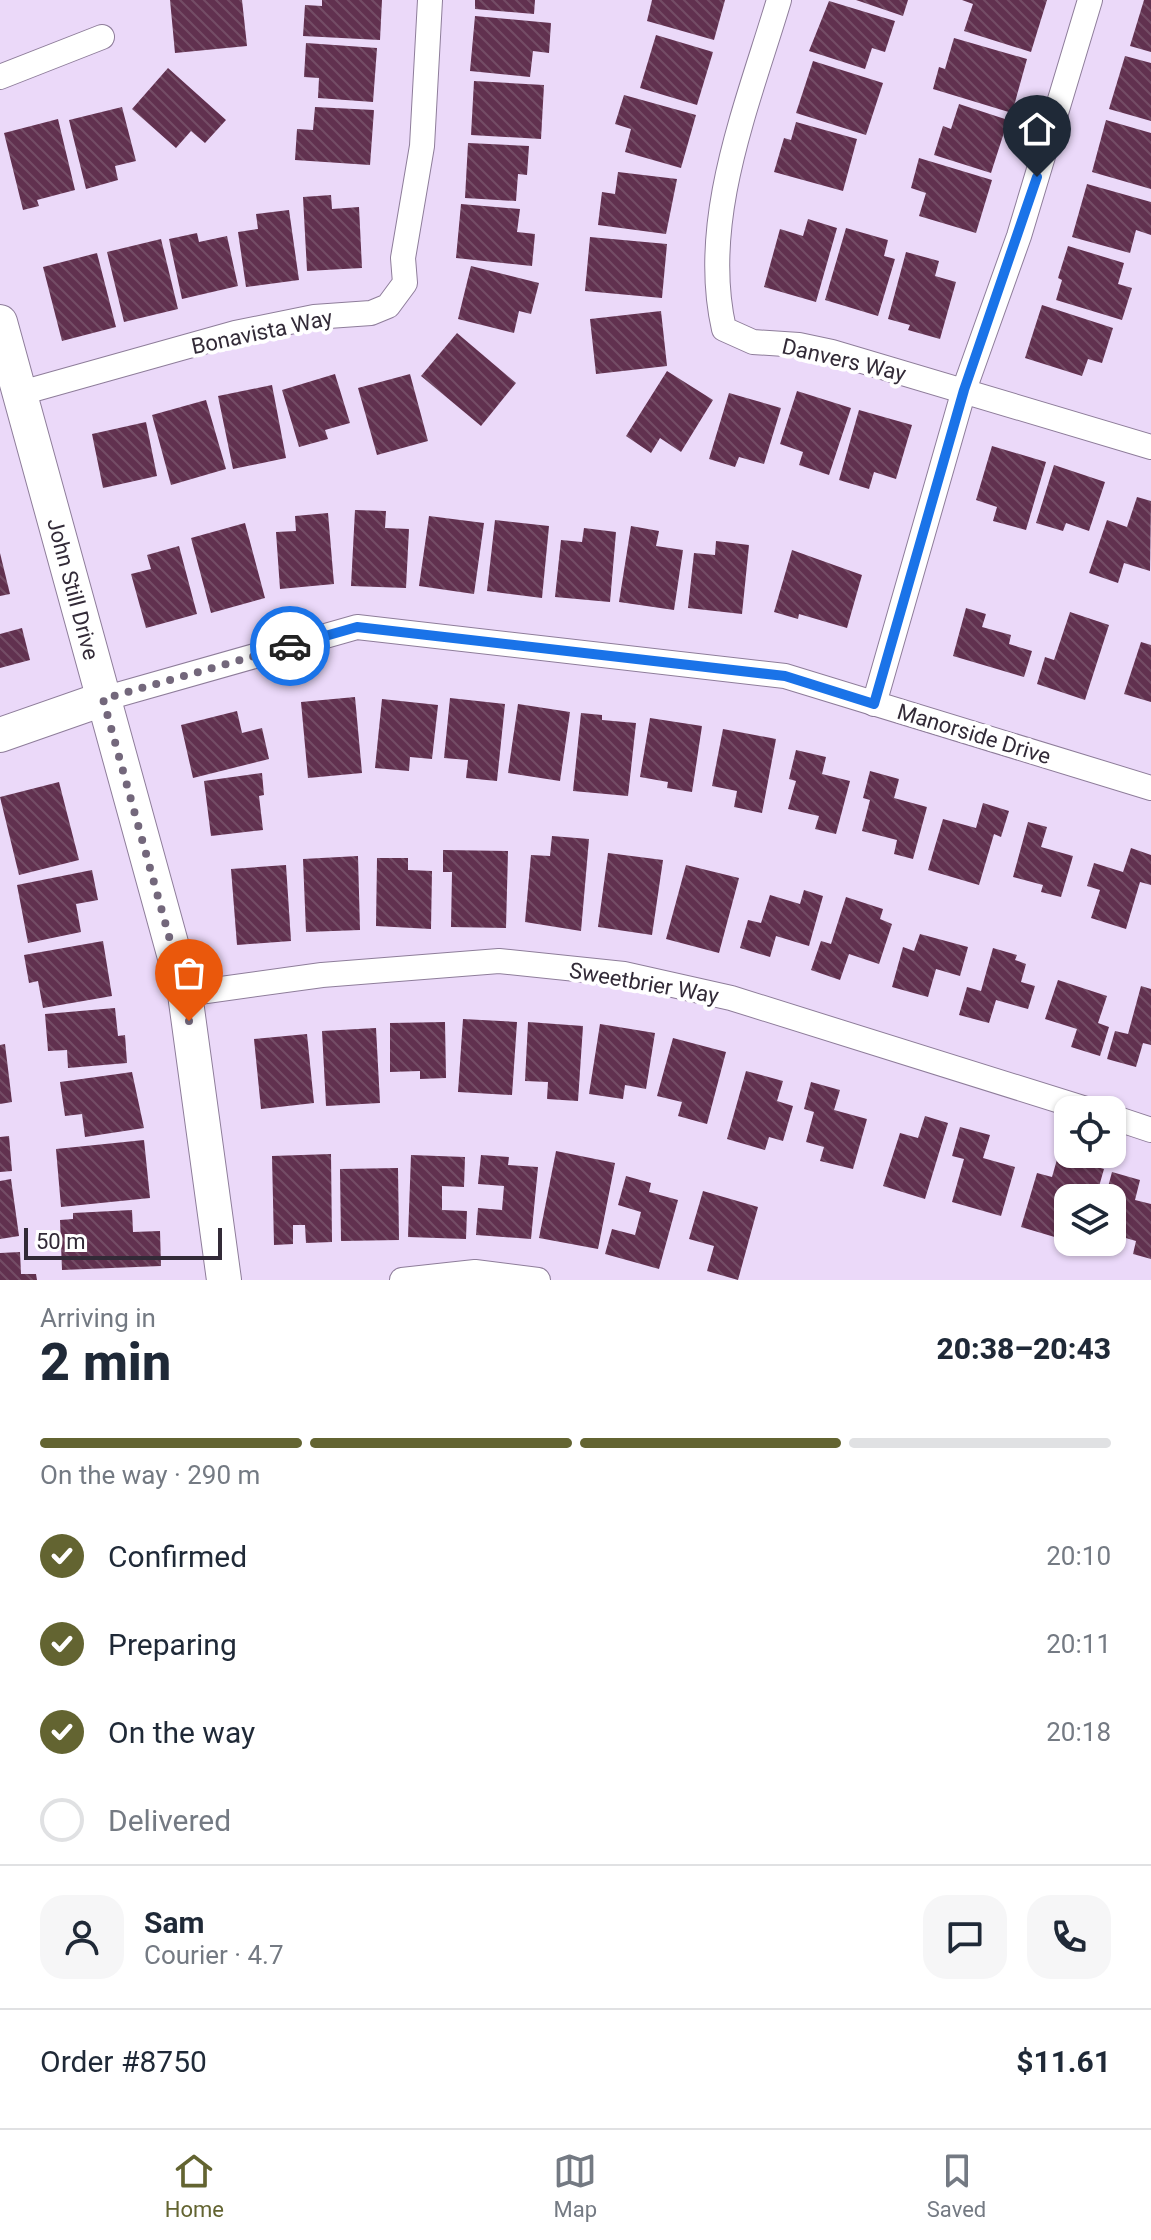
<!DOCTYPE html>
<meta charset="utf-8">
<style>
body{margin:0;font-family:Roboto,sans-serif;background:#f6f6f7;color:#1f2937;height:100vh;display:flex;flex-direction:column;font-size:30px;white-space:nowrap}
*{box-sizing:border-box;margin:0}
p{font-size:26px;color:#747a83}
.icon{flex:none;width:44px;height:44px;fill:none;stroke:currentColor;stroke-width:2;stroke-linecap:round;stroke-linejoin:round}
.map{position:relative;height:1280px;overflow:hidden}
.drawer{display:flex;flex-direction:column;background:#fff;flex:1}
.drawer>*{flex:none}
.fabs{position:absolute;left:1054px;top:1096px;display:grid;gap:16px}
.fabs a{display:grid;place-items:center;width:72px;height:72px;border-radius:16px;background:#fff;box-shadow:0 2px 6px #0004;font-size:40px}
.scale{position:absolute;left:24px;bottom:20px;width:198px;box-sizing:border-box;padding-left:8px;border:4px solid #322a37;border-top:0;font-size:22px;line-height:28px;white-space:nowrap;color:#322a37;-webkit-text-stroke:6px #fff;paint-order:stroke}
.pin{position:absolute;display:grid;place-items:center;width:68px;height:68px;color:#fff;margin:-82px -34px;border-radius:50% 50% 50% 0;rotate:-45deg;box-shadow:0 0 8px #0007}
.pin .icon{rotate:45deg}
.courier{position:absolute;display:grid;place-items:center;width:80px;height:80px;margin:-40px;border:6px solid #1a73e8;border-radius:50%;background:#fff;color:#222;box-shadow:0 2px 10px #0007}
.overview em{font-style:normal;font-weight:800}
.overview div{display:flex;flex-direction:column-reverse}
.overview{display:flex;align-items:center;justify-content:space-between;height:136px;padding:0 40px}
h1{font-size:52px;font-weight:800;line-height:60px}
.bar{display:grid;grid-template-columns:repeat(4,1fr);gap:12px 8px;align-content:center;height:96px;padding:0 40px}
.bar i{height:10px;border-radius:6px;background:#e0e1e3}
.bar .active{background:#636431}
.bar p{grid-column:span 4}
.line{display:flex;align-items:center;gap:20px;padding:0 40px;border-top:2px solid #e0e1e3}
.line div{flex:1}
.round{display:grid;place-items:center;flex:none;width:84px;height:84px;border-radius:24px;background:#f6f6f7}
ol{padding:0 40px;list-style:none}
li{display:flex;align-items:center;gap:24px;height:88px}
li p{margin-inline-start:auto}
li .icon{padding:8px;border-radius:50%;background:#636431;color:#fff;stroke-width:4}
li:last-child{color:#747a83}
li i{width:44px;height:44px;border:4px solid #e0e1e3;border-radius:50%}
.tabs{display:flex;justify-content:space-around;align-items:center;height:112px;border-top:2px solid #e0e1e3;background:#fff;font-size:22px;color:#747a83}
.tabs a{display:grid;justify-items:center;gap:4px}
.tabs .active{color:#636431}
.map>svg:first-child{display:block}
.building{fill:url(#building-back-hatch)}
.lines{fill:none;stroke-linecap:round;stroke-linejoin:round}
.street-casing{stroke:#8e7d9a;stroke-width:26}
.secondary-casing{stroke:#8e7d9a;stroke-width:36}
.street{stroke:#fff;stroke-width:24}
.secondary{stroke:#fff;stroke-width:34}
.done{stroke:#73677b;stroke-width:8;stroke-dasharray:0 14.4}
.route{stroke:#1a73e8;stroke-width:10}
.labels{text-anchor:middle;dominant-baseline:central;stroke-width:8;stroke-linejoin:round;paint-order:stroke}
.street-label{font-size:22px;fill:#322a37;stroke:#fff}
</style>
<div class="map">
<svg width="1151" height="1280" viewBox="0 0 1151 1280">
<defs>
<pattern id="building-back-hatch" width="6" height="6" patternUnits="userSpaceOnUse" patternTransform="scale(2)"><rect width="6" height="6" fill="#61314f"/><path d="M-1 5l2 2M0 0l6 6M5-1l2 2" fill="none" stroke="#744d66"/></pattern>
</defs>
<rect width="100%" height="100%" fill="#ebd9f9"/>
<g class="building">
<path d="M170,0H242L247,46L175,53Z"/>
<path d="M322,0H382L380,40L303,36L305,5L322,6Z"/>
<path d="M475,0H535L534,14L475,9Z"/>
<path d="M652,0H725L714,40L647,21Z"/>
<path d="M856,0H908L903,16Z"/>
<path d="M962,0H1047L1031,52L964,31L973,4Z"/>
<path d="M1144,0H1151V52L1130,46Z"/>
<path d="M829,1L895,21L885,52L872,48L865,69L809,51Z"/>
<path d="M475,16L551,23L549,53L533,51L530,77L470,71Z"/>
<path d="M656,35L713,52L697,105L640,88Z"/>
<path d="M954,38L1027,59L1012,113L933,89L939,67L945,69Z"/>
<path d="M306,43L377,48L373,102L318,98L319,78L304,77Z"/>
<path d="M1125,56L1151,63V121L1109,109Z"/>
<path d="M813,61L883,83L866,135L796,113Z"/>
<path d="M168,68L226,120L205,143L191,131L176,148L132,109Z"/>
<path d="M474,81L544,85L541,139L471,135Z"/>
<path d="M624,95L696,115L681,168L625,152L631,129L615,124Z"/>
<path d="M959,104L1008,120L991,173L934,155L943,126L951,129Z"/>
<path d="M122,107L136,161L115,166L118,180L86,189L69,120Z"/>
<path d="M315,107L374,110L370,165L295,160L297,129L313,130Z"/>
<path d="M58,119L75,190L37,200L39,206L23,210L4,133Z"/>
<path d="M1106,120L1151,133V189L1092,172Z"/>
<path d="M796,122L857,139L843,191L774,172L784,138L791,140Z"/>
<path d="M468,143L529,146L527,175L518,174L516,201L465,198Z"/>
<path d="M919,158L992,180L976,233L919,216L926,193L911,188Z"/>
<path d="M618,172L677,179L666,234L598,225L602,192L615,194Z"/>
<path d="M1087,184L1151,202V235L1136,230L1130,253L1072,237Z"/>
<path d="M331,195L332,209L359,207L362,268L307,271L303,197Z"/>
<path d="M461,204L520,209L517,232L535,234L532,266L456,258Z"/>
<path d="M289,210L299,280L246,287L238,232L258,229L256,214Z"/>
<path d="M808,219L837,228L816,302L764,287L780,229L803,236Z"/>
<path d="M846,228L888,240L884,256L895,259L878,316L825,300Z"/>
<path d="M197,233L199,242L227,236L238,286L182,299L169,239Z"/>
<path d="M590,237L667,244L662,298L585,291Z"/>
<path d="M161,239L178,309L124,322L107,252Z"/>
<path d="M1068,246L1124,263L1118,284L1132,288L1122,320L1056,300L1062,280L1058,278Z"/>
<path d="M906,252L939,261L935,276L956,282L940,339L908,330L910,325L888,319Z"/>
<path d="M97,253L116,327L62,341L43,267Z"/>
<path d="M471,266L539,283L531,314L519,311L514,333L458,319Z"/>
<path d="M1042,305L1113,328L1102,363L1088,359L1082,376L1025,358Z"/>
<path d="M661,311L667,366L596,374L590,319Z"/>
<path d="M457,333L516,383L481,426L421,376Z"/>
<path d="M667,371L713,400L681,452L660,438L651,453L626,436Z"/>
<path d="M335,374L350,423L325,430L328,439L299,447L282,390Z"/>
<path d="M410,374L428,441L377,455L358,388Z"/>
<path d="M272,385L286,458L233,469L218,396Z"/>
<path d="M797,391L851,408L829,475L799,465L803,452L780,444Z"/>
<path d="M729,393L781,408L764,464L739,457L735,467L709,459Z"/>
<path d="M206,400L226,469L171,485L152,415Z"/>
<path d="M859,410L912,425L896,479L874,472L869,489L839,480Z"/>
<path d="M146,422L157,476L103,488L92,434Z"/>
<path d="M992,446L1046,462L1026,530L993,521L997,507L976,500Z"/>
<path d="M1054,465L1105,482L1089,531L1066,523L1063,531L1036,523Z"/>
<path d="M1137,497L1151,501L1150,571L1124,563L1118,583L1089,573L1107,520L1127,527Z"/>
<path d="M355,510L386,511L385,528L409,529L406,588L351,586Z"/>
<path d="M328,513L334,584L280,589L276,532L296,531L295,516Z"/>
<path d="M429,516L484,523L474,594L419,586Z"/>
<path d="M495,520L549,526L542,598L487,591Z"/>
<path d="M245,523L265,598L211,613L191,538Z"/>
<path d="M631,526L659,531L656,546L683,550L674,610L619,602Z"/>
<path d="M584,528L616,532L610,602L555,597L561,540L582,542Z"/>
<path d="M716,541L749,545L742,614L688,608L694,553L715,555Z"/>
<path d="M179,546L197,614L146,628L131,574L151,569L147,555Z"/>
<path d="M792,550L862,575L847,628L799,614L798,619L774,612Z"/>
<path d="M0,553L10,594L0,596Z"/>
<path d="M966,608L986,614L982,627L1011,635L1009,644L1032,651L1024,677L953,656Z"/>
<path d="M1070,612L1109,625L1085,700L1037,684L1045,657L1054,660Z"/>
<path d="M22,628L30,660L0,668V634Z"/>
<path d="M1141,642L1151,645V702L1124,694Z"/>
<path d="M355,697L362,773L308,778L301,702Z"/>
<path d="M450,698L505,704L497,781L466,778L468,760L444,758Z"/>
<path d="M382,699L438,705L432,759L410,757L409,771L375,768Z"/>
<path d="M518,704L570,712L560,781L508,773Z"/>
<path d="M237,711L242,733L262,728L269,759L193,778L181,725Z"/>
<path d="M581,713L602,715V720L636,723L628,796L573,791Z"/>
<path d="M650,718L702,726L692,792L667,788L668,782L640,777Z"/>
<path d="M723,729L776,739L762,813L734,807L737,791L712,786Z"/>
<path d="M796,750L826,757L822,774L850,781L836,834L815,829L819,816L788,809L796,781L789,779Z"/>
<path d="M870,771L899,779L894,798L927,807L913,859L894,854L897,840L862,831L870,800L863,798Z"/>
<path d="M262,773L264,795L259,796L263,830L211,836L204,781Z"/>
<path d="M59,782L79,860L19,875L0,797Z"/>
<path d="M983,803L1009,811L1001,837L994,834L979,885L928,870L943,819L976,828Z"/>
<path d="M1028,822L1047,827L1041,847L1073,856L1061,897L1041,892L1043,885L1013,877Z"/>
<path d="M552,836L589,839L581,931L525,922L531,855L550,856Z"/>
<path d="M1131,848L1151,855V885L1140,882L1126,929L1091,918L1100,890L1087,886L1094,863L1123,872Z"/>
<path d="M443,850L508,851L506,928L451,927L452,872H443Z"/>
<path d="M608,853L663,860L652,935L598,927Z"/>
<path d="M358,856L360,930L306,932L303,859Z"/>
<path d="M377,858H408V870L432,871L431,929L376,926Z"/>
<path d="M286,865L291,941L237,945L231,869Z"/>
<path d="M686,865L739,878L719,953L666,939Z"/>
<path d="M92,870L98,900L76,904L81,932L28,943L17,885Z"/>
<path d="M804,890L823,896L809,946L776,936L770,957L740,948L748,920L761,923L770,895L800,904Z"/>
<path d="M846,897L883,909L880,919L892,924L879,964L849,954L840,980L811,970L821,941L831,944Z"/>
<path d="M920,934L968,947L960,976L936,969L928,997L892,987L903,947L914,951Z"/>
<path d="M103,941L112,996L43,1008L38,981L29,983L24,955Z"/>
<path d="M993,948L1017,955L1015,960L1026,964L1021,982L1035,986L1028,1009L996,1000L989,1023L959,1015L967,987L981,991Z"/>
<path d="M1058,980L1107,996L1098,1023L1109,1027L1100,1056L1071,1047L1077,1029L1045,1019Z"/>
<path d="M1141,986L1151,989V1045L1143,1043L1136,1067L1107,1059L1115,1031L1128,1034Z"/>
<path d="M115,1008L118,1036L125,1035L127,1063L68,1068L67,1050L48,1051L45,1014Z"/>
<path d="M463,1019L517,1022L512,1095L458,1092Z"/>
<path d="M445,1022L446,1078L420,1079V1071L390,1072V1023Z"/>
<path d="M528,1022L583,1026L578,1101L547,1099L548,1082L525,1081Z"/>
<path d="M600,1024L655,1033L646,1089L625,1085L623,1099L589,1094Z"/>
<path d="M376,1028L380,1103L326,1106L322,1031Z"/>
<path d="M307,1034L314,1103L261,1109L254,1039Z"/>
<path d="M673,1038L726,1052L707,1124L678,1116L682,1102L657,1096Z"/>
<path d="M5,1044L12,1102L0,1104V1045Z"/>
<path d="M746,1071L783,1081L777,1101L793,1106L783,1141L769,1137L765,1150L727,1139Z"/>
<path d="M132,1072L144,1128L85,1137L82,1114L65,1116L60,1082Z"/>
<path d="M811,1082L840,1090L834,1110L867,1119L853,1169L820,1161L824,1147L806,1142L814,1112L804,1109Z"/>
<path d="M925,1116L948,1123L925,1199L883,1186L900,1133L918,1138Z"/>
<path d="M960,1127L990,1135L983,1158L1015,1167L1001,1216L952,1202L964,1159L952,1156Z"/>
<path d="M9,1136L12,1171L0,1172V1137Z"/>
<path d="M144,1140L150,1198L61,1207L56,1149Z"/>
<path d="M556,1151L615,1163L598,1249L539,1238Z"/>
<path d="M331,1154L332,1242L306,1243L305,1225H293V1244L274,1245L272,1156Z"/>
<path d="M411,1155L465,1157L464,1187L442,1186V1210L467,1211L466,1239L408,1237Z"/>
<path d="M481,1155L509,1157L508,1165L538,1167L531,1239L476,1235L478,1208L502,1210L504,1186L478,1184Z"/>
<path d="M1058,1156L1104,1169L1096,1197L1084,1194L1083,1198H1068V1241L1021,1227L1037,1173L1052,1177Z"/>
<path d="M398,1168L399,1240L341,1241L340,1169Z"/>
<path d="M1112,1172L1140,1180L1135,1200L1151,1204V1259L1133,1254L1136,1241L1112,1234L1115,1203L1112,1198H1105Z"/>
<path d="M626,1176L651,1183L649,1192L678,1200L659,1269L605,1254L612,1229L635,1235L641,1212L618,1205Z"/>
<path d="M11,1179L19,1236L0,1239V1181Z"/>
<path d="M703,1191L758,1207L738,1280L707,1271L714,1246L689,1239Z"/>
<path d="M132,1210L133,1232L160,1231L161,1266L62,1270L60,1220L73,1219V1213Z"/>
<path d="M20,1252L21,1274H36L37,1280H0V1253Z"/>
</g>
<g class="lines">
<g class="street-casing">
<g id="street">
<path d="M779,0C748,104 699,220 724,329L753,342L799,345L832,352L1151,447"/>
<path d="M0,77L102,37"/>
<path d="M21,393L235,333L314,317L371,313L388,306L405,283L403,258L422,146L430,0"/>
<path d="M103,699L357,627L785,676L1151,788"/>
<path d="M874,704L964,390L1019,236L1090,0"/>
<path d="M185,994L322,975L499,961L624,974L731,998L1089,1110"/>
<path d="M1112,1117L1151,1130"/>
<path d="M402,1280L475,1272L538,1280"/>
</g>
</g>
<g class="secondary-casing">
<g id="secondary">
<path d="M0,322L185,994L224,1280"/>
<path d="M0,735L103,699"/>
</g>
</g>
<use href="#street" class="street"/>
<use href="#secondary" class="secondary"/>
</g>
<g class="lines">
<path class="done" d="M189,1021L185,994L103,699L290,646"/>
<path class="route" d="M290,646L357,627L785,676L874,704L964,390L1037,177"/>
</g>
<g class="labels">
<g class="street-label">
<text transform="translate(262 332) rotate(-12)">Bonavista Way</text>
<text transform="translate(844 360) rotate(13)">Danvers Way</text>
<text transform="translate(73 589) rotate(75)">John Still Drive</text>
<text transform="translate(974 734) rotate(17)">Manorside Drive</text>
<text transform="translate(644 983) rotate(10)">Sweetbrier Way</text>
</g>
</g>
</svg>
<div class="fabs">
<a><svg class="icon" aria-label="locate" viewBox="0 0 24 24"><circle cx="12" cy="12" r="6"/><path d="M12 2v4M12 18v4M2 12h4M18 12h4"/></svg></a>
<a><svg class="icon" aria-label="layers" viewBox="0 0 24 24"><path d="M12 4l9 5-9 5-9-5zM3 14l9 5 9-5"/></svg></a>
</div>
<div class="scale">50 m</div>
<div class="pin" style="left:189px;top:1021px;background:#ea580c"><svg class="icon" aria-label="bag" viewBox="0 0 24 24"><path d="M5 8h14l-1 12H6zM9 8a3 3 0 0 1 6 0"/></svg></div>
<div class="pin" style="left:1037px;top:177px;background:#1f2937"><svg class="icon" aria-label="home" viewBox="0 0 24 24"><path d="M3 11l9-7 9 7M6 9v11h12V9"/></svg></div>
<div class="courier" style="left:290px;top:646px"><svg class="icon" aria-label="car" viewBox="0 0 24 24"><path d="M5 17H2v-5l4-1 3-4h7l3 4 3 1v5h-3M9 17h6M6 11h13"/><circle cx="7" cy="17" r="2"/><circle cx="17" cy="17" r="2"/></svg></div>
</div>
<section class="drawer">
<div class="overview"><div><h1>2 min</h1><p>Arriving in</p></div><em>20:38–20:43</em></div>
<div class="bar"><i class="active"></i><i class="active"></i><i class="active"></i><i></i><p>On the way · 290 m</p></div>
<ol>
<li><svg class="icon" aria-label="check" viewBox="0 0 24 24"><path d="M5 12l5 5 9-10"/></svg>Confirmed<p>20:10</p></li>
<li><svg class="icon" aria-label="check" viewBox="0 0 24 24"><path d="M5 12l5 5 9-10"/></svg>Preparing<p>20:11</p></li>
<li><svg class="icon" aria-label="check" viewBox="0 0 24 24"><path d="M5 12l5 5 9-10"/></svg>On the way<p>20:18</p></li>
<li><i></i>Delivered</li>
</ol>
<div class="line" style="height:144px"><a class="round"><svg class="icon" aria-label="person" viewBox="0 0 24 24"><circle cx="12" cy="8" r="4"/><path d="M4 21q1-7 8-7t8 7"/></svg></a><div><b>Sam</b><p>Courier · 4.7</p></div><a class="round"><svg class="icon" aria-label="chat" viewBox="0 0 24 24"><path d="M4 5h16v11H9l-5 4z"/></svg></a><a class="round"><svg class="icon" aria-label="phone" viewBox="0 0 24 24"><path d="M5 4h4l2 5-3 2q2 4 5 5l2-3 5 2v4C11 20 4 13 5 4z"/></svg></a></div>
<div class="line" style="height:104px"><div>Order #8750</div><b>$11.61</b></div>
</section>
<nav class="tabs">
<a class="active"><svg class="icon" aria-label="home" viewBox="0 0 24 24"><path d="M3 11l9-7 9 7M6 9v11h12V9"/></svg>Home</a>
<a><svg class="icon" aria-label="map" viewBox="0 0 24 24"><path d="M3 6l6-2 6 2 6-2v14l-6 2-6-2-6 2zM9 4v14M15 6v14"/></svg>Map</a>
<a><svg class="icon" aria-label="saved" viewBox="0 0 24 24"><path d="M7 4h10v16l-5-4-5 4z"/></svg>Saved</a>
</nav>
